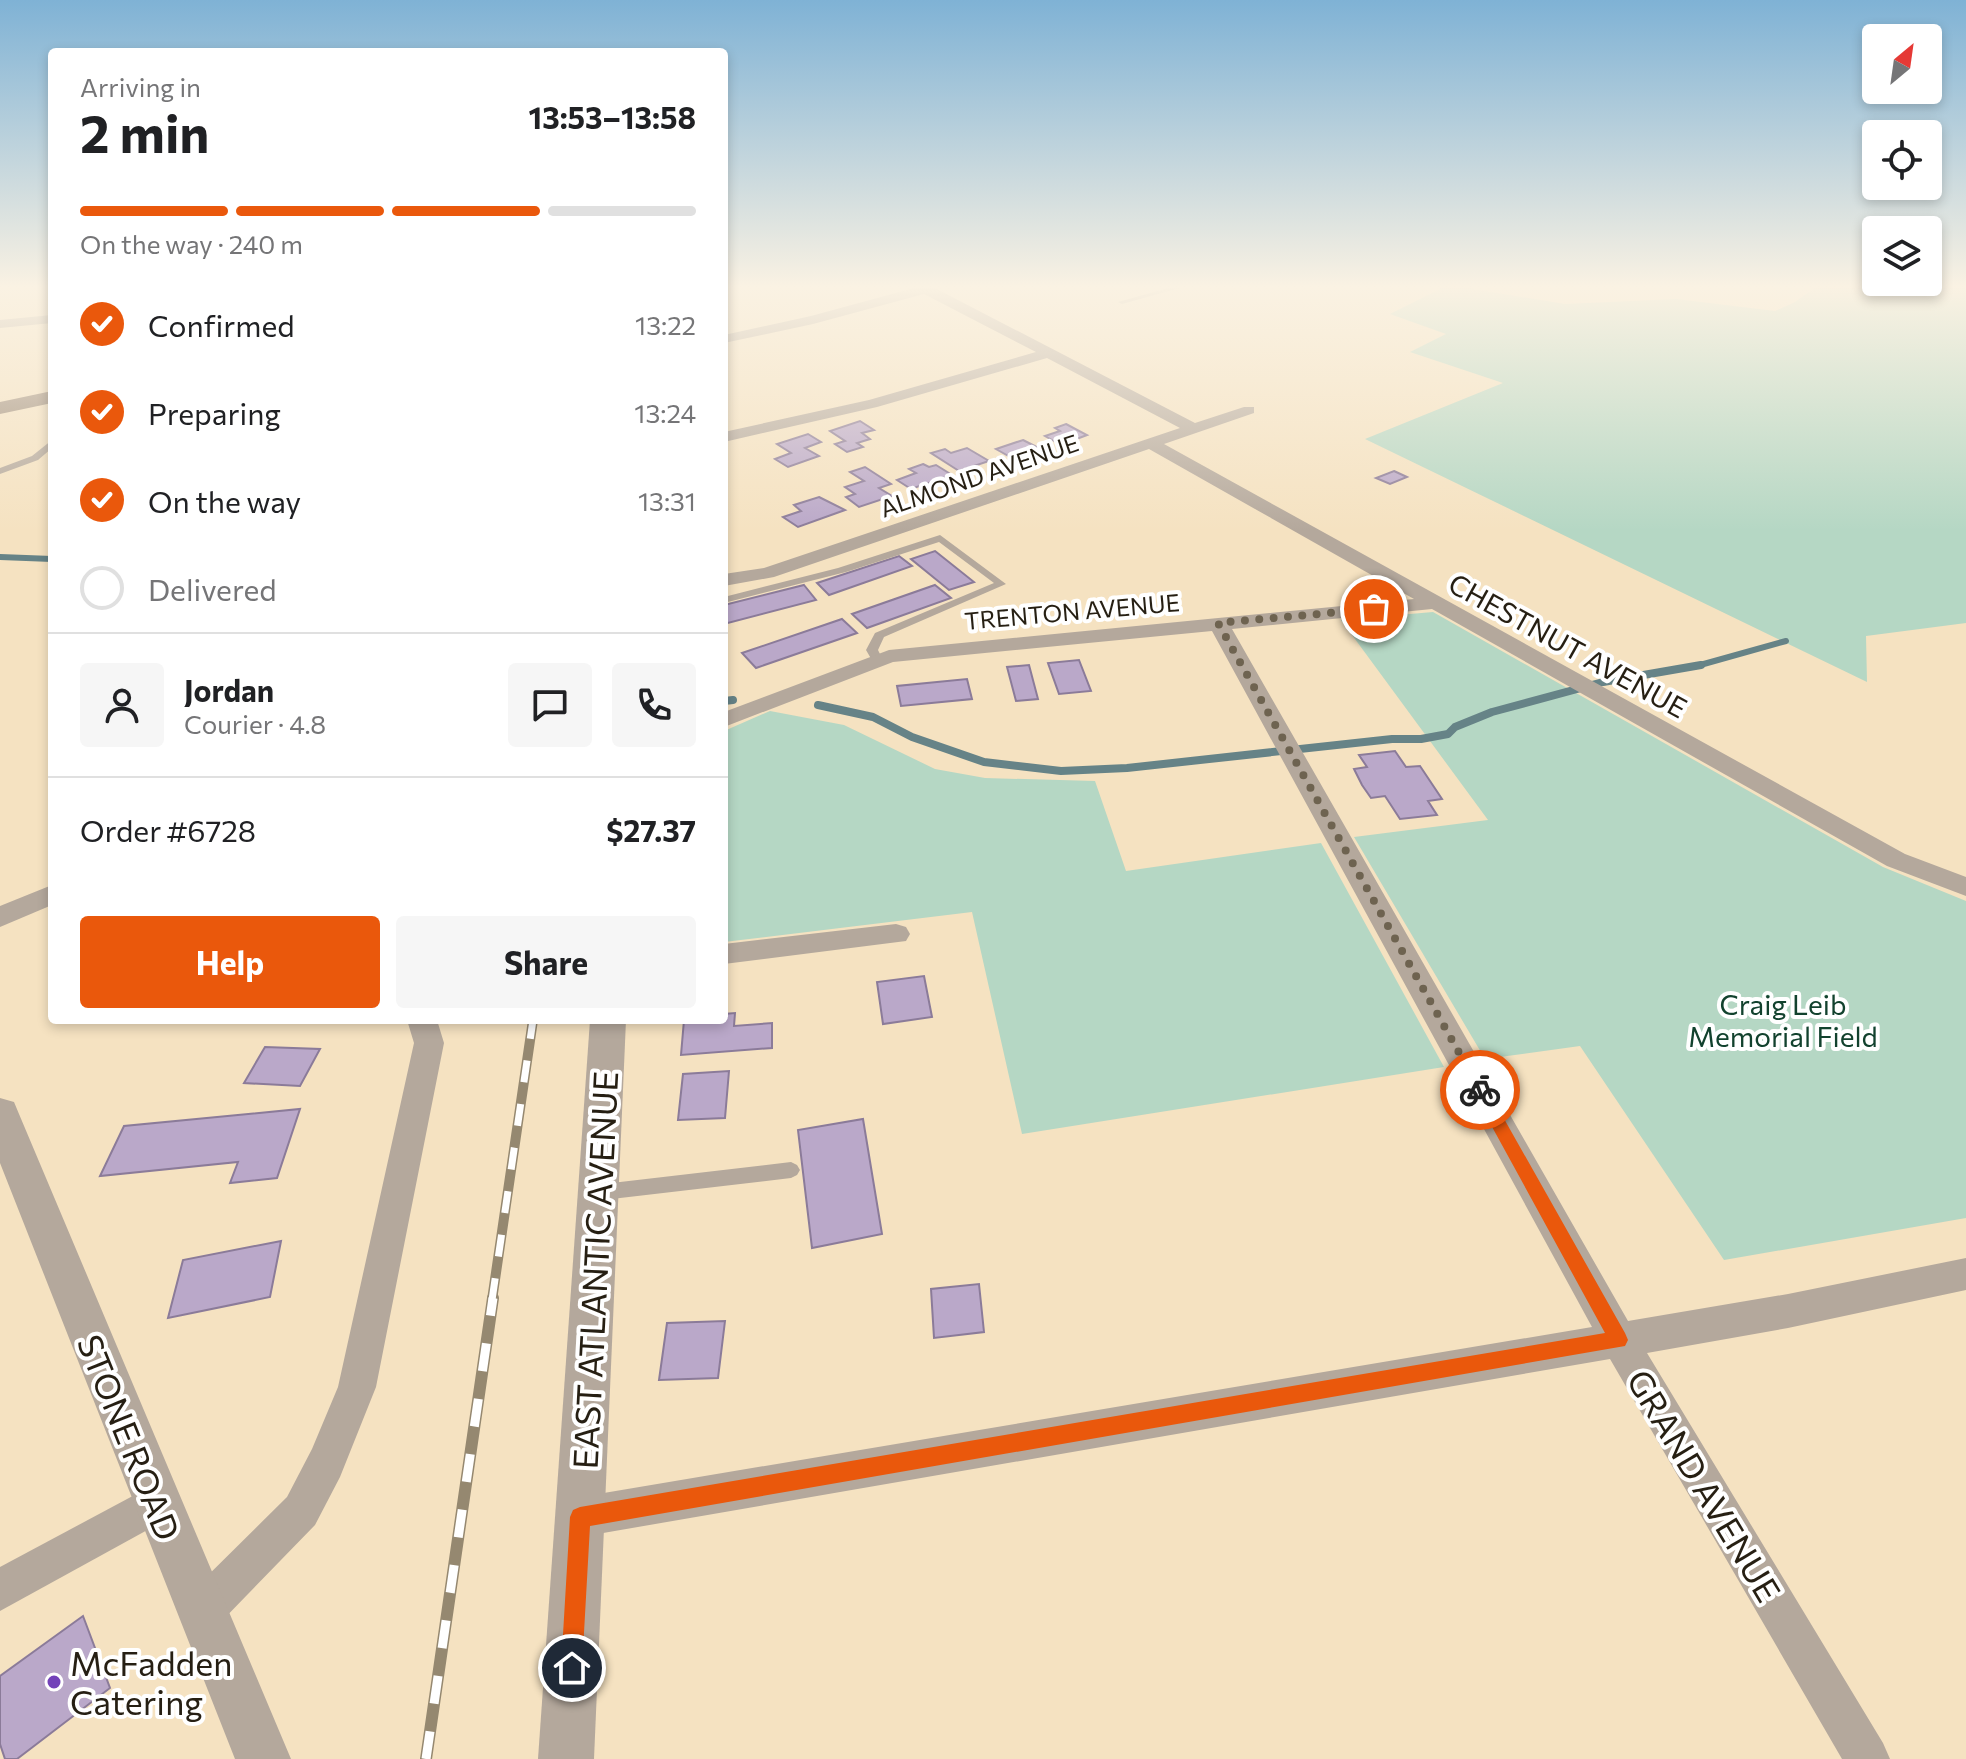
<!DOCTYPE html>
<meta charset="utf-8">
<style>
body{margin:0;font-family:Commissioner,sans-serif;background:#f6f6f6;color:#202124;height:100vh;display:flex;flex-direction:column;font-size:30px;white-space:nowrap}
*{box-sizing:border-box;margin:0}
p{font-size:26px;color:#757577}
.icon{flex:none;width:44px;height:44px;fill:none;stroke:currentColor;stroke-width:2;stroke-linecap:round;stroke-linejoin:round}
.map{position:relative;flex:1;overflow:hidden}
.drawer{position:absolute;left:48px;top:48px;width:680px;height:976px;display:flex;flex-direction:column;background:#fff;border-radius:8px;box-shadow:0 4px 12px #0003}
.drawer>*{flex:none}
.needle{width:52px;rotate:29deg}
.buttons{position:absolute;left:1862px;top:24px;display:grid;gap:16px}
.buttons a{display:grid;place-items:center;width:80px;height:80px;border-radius:8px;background:#fff;box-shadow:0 4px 12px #0003;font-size:40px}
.pin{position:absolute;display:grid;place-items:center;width:68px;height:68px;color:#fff;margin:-34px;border:4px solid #fff;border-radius:50%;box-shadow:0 2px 8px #0007}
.courier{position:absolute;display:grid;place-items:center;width:80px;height:80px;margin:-40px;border:6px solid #ea580c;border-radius:50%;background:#fff;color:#222;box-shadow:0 2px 10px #0007}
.summary em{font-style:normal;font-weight:700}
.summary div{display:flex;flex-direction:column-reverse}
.summary{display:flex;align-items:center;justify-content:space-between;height:136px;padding:0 32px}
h1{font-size:52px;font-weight:700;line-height:60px}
.bar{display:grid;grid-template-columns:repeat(4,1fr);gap:12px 8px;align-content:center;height:96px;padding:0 32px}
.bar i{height:10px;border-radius:6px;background:#e0e0e0}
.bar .active{background:#ea580c}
.bar p{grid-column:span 4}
.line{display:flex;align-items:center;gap:20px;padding:0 32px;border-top:2px solid #e0e0e0}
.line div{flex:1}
.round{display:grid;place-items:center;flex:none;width:84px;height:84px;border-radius:8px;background:#f6f6f6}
ol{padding:0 32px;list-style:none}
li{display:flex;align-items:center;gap:24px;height:88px}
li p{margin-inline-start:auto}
li .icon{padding:8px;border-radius:50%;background:#ea580c;color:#fff;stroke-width:4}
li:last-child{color:#757577}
li i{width:44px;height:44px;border:4px solid #e0e0e0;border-radius:50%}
.primary-button{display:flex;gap:16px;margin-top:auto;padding:16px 32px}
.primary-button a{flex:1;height:92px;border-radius:8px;background:#ea580c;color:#fff;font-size:32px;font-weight:700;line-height:92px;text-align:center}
.primary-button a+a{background:#f6f6f6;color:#202124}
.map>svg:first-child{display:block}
.green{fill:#b5d7c4}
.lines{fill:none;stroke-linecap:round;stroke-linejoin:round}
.stream-far1{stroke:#668387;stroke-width:6}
.stream{stroke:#668387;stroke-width:8}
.building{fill:#baa8c9;stroke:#8b7b99;stroke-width:2}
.service{fill:#b4a89c;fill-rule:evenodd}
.minor{fill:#b4a89c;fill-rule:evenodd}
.tertiary{fill:#b4a89c;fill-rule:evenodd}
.secondary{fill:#9c8a78;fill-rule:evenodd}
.rail-far1-casing{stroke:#958870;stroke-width:10}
.rail-casing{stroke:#958870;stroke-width:12}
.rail-far1{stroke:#fff;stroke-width:7;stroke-dasharray:22;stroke-linecap:butt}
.rail{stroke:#fff;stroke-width:9;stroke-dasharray:28;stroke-linecap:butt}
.route{fill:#ea580c}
.done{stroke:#6e6350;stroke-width:8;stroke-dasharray:0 14.4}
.poi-dot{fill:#7342b9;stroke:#fff;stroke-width:3}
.labels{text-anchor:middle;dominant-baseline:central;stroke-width:8;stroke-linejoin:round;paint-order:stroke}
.far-street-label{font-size:24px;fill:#261f13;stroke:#fff}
.street-label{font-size:28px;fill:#261f13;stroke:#fff}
.park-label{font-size:28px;fill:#12422e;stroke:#fff}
.near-street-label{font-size:34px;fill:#261f13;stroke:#fff}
.near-poi-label{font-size:34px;fill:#261f13;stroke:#fff;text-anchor:start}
</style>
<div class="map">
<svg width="1966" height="1759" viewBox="0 0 1966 1759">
<rect width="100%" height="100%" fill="#f5e2c1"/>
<g class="green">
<path d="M1448,285L1565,304L1676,299L1775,311L1795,302L1819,285H1966V623L1866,636L1867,682L1365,439L1503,383L1410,352L1446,334L1390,314Z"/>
<path d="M1433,612L1883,867L1966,901V1218L1724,1260L1580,1046L1485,1059L1354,837L1488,820L1341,620Z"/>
<path d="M770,711L844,725L935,769L985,778L1095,781L1126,871L1321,843L1444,1067L1022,1134L972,912L724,942V731Z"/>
</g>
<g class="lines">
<g class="stream-far1">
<path d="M0,557L52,559"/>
<path d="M1693,667L1786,641"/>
</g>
<g class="stream">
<path d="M724,701L733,700"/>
<path d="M818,705L873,717L912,737L984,762L1061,771L1127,768L1392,739H1421L1448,734L1455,727L1492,712L1603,682L1701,665"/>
</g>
</g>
<g class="building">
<path d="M860,421L874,430L862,433L870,439L857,443L863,447L847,452L835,444L845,441L830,431Z"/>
<path d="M1066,424L1087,435L1061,445L1045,436L1060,431L1055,428Z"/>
<path d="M808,434L821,442L805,448L819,456L788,467L775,459L791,453L777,444Z"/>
<path d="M1023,440L1039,448L1012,458L996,449Z"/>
<path d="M967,448L989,461L959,471L931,453L945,449L951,453Z"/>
<path d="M923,464L929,467L936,465L952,475L911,489L897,480L916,473L909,469Z"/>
<path d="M865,467L891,484L879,488L892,496L859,507L846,497L855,494L845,487L864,481L850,472Z"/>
<path d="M1394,471L1407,477L1390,484L1376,478Z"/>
<path d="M819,497L845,510L798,527L783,517L801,511L794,505Z"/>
<path d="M935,551L974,582L949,590L911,559Z"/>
<path d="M899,556L912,566L829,595L817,583Z"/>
<path d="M804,585L816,600L724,624V605Z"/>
<path d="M935,585L951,598L867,628L852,614Z"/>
<path d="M842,619L857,633L756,668L742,653Z"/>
<path d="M1079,660L1091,691L1059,694L1048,663Z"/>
<path d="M1029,665L1038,699L1016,701L1007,667Z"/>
<path d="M967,679L972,699L901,706L897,686Z"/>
<path d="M1395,751L1406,767L1420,766L1442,799L1428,801L1437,815L1400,819L1385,796L1371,798L1362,785L1354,769L1367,767L1359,755Z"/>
<path d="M924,976L932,1017L883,1024L877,982Z"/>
<path d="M735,1013L734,1026L772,1023V1048L681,1055L684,1020H724V1014Z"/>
<path d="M265,1047L320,1049L300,1086L244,1083Z"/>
<path d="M729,1071L725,1118L678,1120L683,1074Z"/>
<path d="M300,1109L277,1178L230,1183L238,1162L100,1176L124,1126Z"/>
<path d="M863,1119L882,1234L812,1248L798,1130Z"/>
<path d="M281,1241L270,1297L168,1318L183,1260Z"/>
<path d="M979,1284L984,1332L934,1338L931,1289Z"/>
<path d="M725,1321L718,1378L659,1380L667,1323Z"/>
<path d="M83,1616L110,1688L17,1759H5L0,1744V1676Z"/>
</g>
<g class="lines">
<g class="service">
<path d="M1179,285H1190L1122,304L1118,302Z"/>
<path d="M52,440V448L38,460L0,474V468L32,456Z"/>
<path d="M940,535L1006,584L884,637L878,650L883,660L881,662H873L866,650L875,633L994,583L939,542L846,572L724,603V597L838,568Z"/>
<path d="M791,1162L797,1165L800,1170L797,1175L791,1178L603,1200L597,1198L594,1192L597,1186L603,1184Z"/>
</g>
<g class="minor">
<path d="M911,285L931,286L1195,423L1244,407H1254V413L1164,444L1905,854L1966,877V896L1887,866L1432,609L1232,629L1628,1321L1788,1294L1966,1258V1290L1788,1328L1647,1353L1883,1743L1890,1759H1842L1610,1359L580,1537L566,1531L560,1517L566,1503L580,1497L1592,1327L1212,631L893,662L724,727V712L889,650L1414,599L1149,449L774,577L724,586V574L764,568L1180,428L1047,358L877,407L724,442V432L869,400L1036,352L924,294L813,324L724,343V335L811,316L914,288Z"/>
<path d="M52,315V323L0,328V320Z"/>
<path d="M52,885V905L0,927V906Z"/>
<path d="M896,924L906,927L910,934L906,941L724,964V944Z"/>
<path d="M407,1020H437L444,1043L376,1387L340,1477L315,1525L216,1627L201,1633L186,1627L180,1612L186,1597L287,1497L312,1449L338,1387L414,1043Z"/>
<path d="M157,1483L171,1489L177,1503L171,1517L0,1611V1567Z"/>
</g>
<g class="tertiary">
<path d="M590,1020H626L594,1759H538Z"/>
<path d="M0,1098L14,1102L19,1114L291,1759H235L0,1163Z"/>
</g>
<path class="secondary" d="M52,391V403L0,414V402Z"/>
<g class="rail-far1-casing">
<path id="rail-far1" d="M492,1300L533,1020"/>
</g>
<g class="rail-casing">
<path id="rail" d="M426,1759L493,1298"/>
</g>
<use href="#rail-far1" class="rail-far1"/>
<use href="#rail" class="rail"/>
</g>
<linearGradient id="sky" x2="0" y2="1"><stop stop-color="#7fb2d5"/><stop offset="0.54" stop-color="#faf2e3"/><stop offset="1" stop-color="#faf2e3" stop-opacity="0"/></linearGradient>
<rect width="1966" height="531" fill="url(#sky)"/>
<path class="route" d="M1480,1083L1485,1085L1625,1333L1628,1340L1625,1346L590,1526L582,1668L579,1676L572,1679L564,1676L561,1668L570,1517L573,1510L580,1507L1605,1333L1474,1094L1472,1090Z"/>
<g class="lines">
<path class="done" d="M1374,609L1218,623L1480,1090"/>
</g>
<circle class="poi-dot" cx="54" cy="1682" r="8"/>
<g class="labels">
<g class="far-street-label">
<text transform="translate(979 475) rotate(-19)">ALMOND AVENUE</text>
<text transform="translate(1072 611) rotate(-5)">TRENTON AVENUE</text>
</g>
<g class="street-label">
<text transform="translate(1568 645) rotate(29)">CHESTNUT AVENUE</text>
</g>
<g class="park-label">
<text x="1783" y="1004">Craig Leib<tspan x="1783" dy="32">Memorial Field</tspan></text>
</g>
<g class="near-street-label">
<text transform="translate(594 1270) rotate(-87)">EAST ATLANTIC AVENUE</text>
<text transform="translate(130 1437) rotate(68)">STONE ROAD</text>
<text transform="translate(1705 1485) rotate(59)">GRAND AVENUE</text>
</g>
<g class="near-poi-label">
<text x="70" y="1662">McFadden<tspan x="70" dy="39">Catering</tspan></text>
</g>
</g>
</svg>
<div class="buttons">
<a><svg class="needle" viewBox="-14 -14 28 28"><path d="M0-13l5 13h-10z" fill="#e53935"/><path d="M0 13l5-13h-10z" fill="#757577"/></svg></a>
<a><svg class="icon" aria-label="locate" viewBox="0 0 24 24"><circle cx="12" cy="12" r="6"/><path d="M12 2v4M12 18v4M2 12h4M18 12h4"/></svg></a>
<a><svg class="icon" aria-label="layers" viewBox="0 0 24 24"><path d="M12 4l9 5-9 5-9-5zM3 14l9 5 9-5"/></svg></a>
</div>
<div class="pin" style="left:1374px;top:609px;background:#ea580c"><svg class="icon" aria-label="bag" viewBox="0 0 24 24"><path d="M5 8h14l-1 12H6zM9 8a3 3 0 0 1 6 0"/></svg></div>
<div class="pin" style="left:572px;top:1668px;background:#1f2937"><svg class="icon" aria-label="home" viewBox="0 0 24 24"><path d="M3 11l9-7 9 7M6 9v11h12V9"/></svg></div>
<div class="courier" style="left:1480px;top:1090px"><svg class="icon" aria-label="bike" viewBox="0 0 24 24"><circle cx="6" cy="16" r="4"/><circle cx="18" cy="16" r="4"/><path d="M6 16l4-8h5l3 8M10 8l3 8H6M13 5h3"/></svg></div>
<section class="drawer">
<div class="summary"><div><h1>2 min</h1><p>Arriving in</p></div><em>13:53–13:58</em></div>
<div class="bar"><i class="active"></i><i class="active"></i><i class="active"></i><i></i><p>On the way · 240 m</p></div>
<ol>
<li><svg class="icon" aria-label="check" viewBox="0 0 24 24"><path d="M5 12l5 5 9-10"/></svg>Confirmed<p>13:22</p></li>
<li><svg class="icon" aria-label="check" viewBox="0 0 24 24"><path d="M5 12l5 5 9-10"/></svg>Preparing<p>13:24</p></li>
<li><svg class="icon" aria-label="check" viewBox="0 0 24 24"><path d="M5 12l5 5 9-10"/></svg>On the way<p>13:31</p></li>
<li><i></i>Delivered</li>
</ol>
<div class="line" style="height:144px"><a class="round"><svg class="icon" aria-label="person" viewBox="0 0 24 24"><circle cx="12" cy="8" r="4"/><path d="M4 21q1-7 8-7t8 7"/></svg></a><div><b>Jordan</b><p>Courier · 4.8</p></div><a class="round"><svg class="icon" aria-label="chat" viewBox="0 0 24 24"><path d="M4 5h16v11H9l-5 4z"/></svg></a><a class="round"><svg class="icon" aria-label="phone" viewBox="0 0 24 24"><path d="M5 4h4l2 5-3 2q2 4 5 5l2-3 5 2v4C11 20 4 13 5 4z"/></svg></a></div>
<div class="line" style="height:104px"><div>Order #6728</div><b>$27.37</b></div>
<div class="primary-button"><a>Help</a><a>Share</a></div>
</section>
</div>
